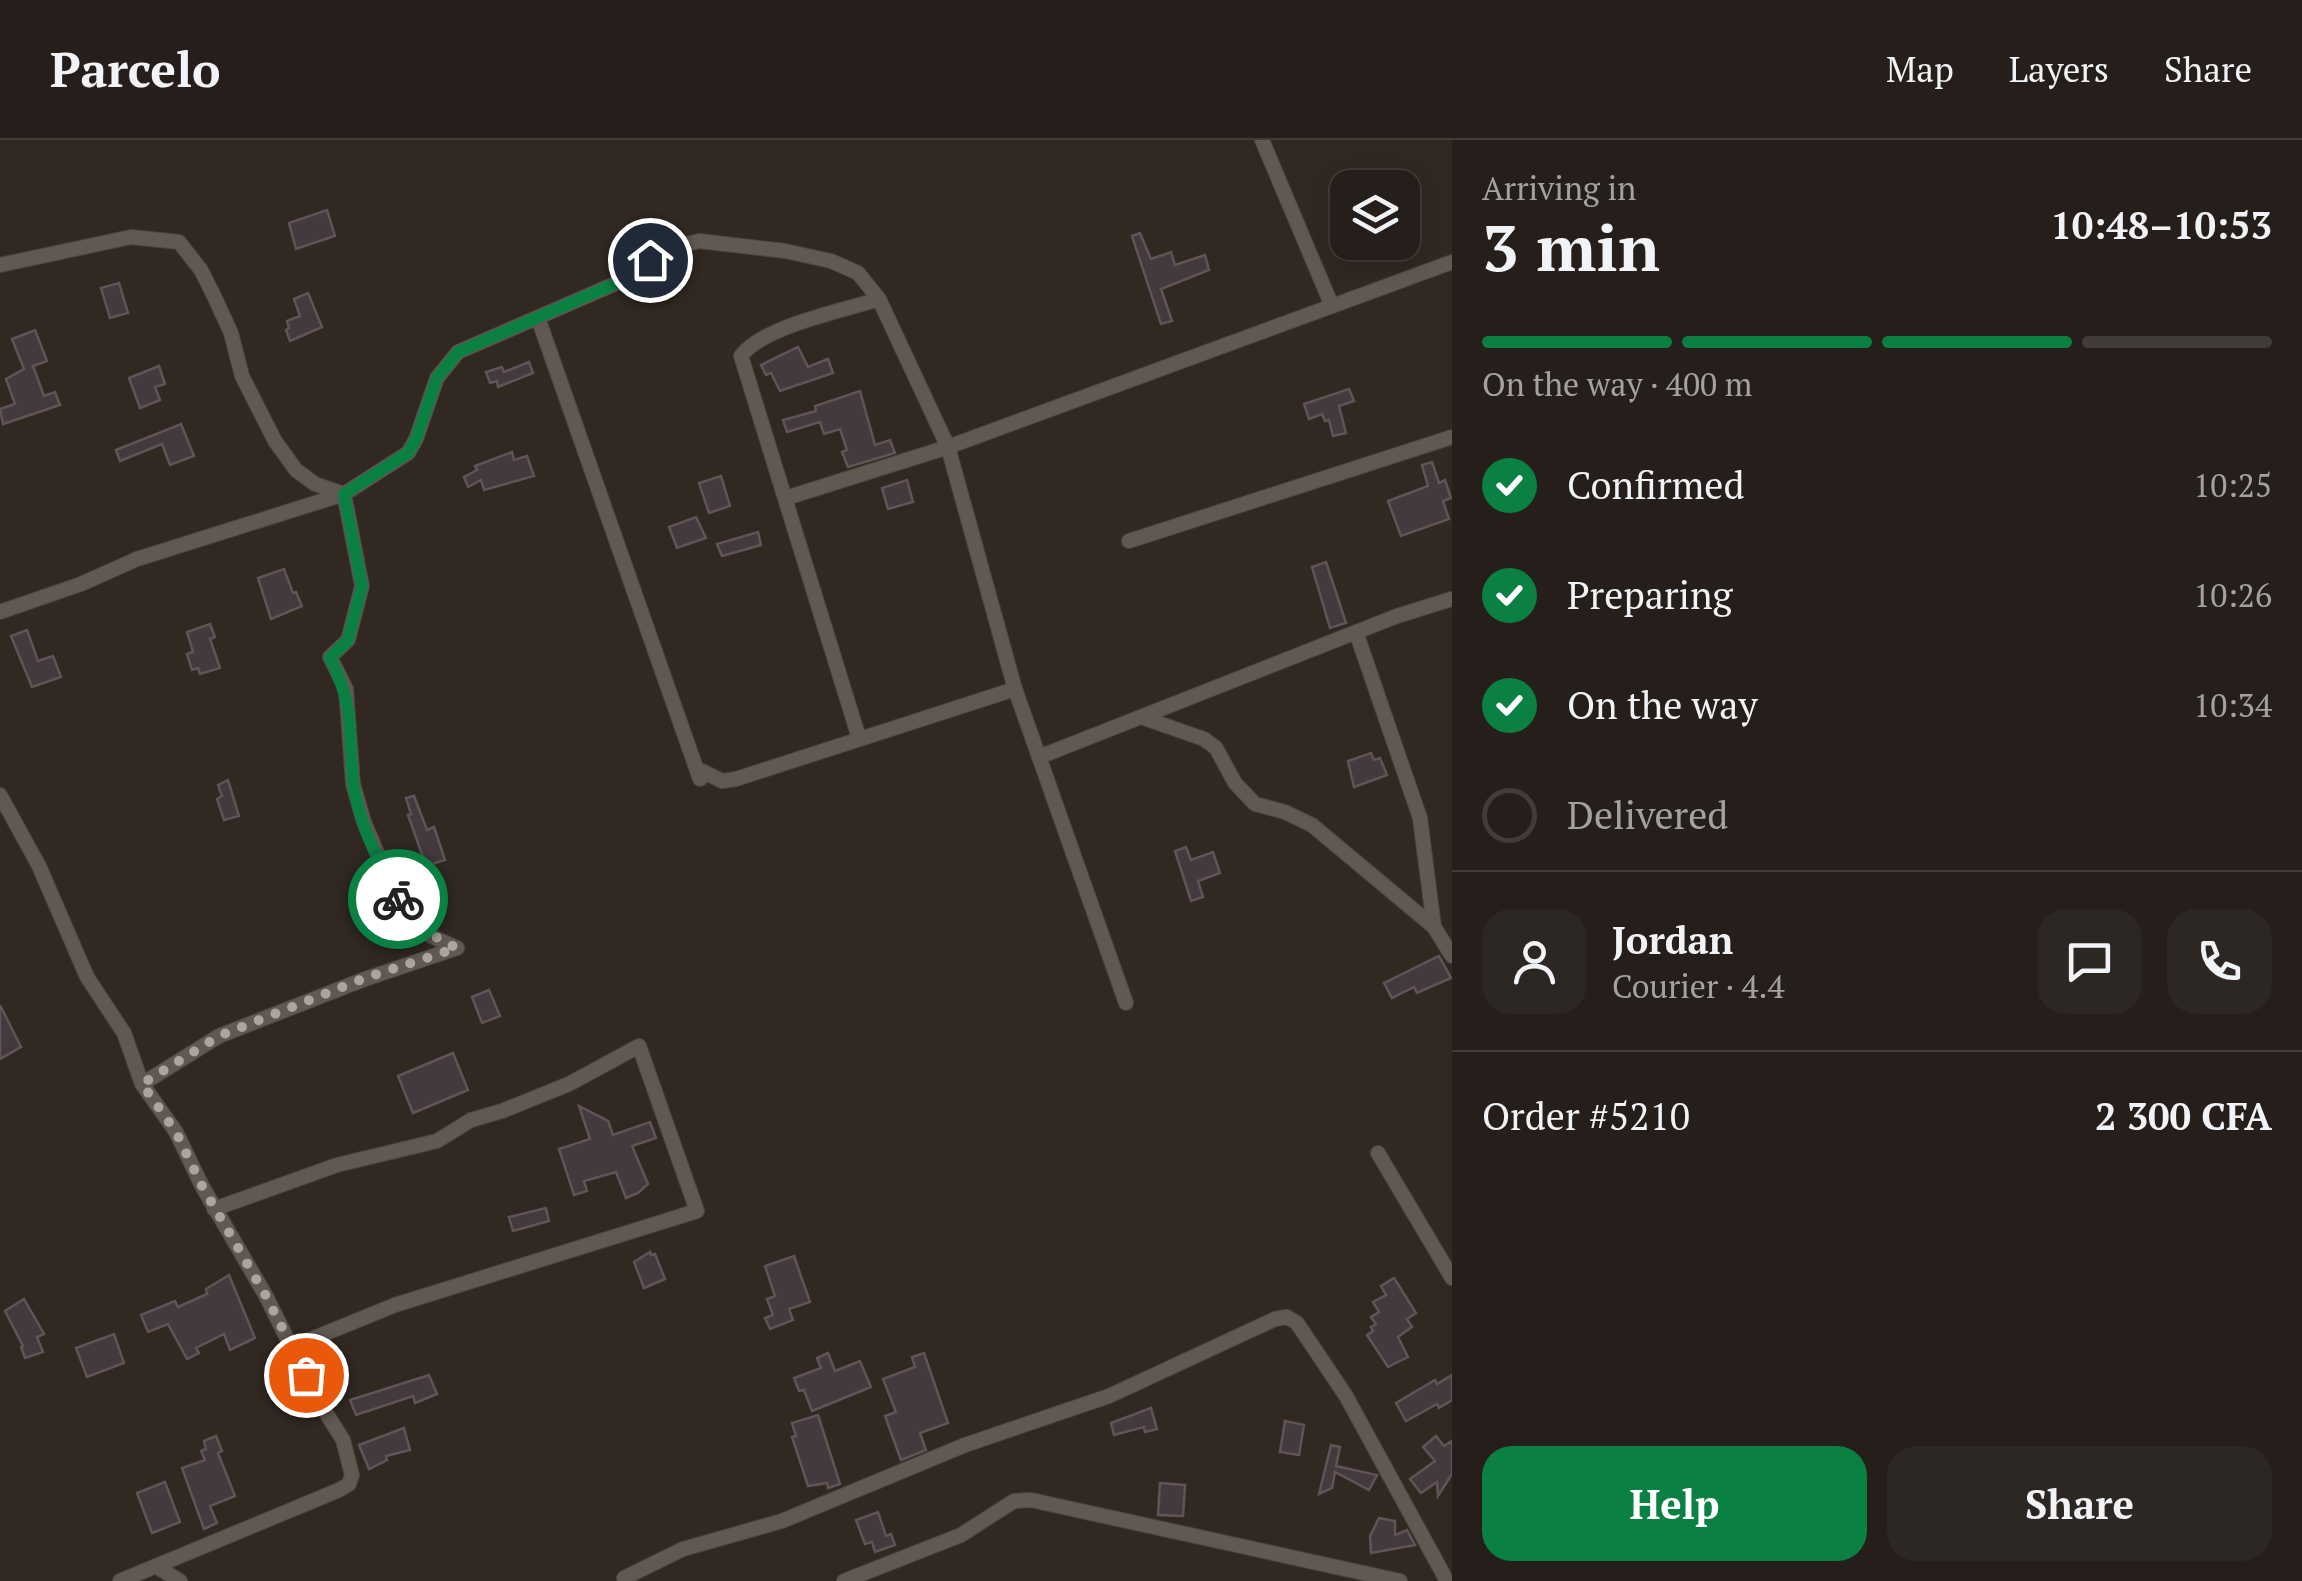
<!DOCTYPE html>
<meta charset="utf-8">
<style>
body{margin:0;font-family:"PT Serif",serif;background:#2d2723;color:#f1f3f6;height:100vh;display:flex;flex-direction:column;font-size:38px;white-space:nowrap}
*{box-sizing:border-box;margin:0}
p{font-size:32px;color:#a3a2a2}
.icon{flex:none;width:55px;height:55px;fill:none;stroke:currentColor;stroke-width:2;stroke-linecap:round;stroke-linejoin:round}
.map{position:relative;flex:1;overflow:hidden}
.panel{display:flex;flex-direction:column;background:#251e1a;width:850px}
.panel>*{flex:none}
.controls{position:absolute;left:1330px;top:30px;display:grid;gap:20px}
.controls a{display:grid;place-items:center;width:90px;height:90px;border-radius:20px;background:#251e1a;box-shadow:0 5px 25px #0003,0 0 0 2px #423c39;font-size:50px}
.pin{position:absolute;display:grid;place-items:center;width:85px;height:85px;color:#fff;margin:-42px;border:5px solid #fff;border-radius:50%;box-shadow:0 2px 10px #0007}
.courier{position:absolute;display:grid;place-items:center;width:100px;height:100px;margin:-50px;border:8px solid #0b8043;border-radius:50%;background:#fff;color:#222;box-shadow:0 2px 12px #0007}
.head em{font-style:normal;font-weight:700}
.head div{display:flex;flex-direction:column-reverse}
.head{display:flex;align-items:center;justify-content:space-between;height:170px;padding:0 30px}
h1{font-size:65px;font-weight:700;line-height:75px}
.bar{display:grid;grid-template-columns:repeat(4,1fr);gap:15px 10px;align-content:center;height:120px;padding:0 30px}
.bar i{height:12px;border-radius:8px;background:#423c39}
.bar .on{background:#0b8043}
.bar p{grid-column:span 4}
.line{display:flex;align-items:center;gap:25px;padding:0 30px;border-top:2px solid #423c39}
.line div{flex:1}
.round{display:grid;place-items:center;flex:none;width:105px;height:105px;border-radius:30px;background:#2d2723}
ol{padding:0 30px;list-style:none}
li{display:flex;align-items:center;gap:30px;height:110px}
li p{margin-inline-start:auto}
li .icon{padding:10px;border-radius:50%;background:#0b8043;color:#fff;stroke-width:4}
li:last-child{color:#a3a2a2}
li i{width:55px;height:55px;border:5px solid #423c39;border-radius:50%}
.primary-button{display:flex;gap:20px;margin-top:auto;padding:20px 30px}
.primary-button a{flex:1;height:115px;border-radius:30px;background:#0b8043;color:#fff;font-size:40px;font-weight:700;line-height:115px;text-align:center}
.primary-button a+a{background:#2d2723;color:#f1f3f6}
header{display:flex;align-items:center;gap:60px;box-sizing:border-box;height:140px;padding:0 50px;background:#251e1a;border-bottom:2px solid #423c39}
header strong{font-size:48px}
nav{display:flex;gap:55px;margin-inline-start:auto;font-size:35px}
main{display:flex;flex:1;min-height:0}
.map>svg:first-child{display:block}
.building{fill:#44393d;stroke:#605458;stroke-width:2.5}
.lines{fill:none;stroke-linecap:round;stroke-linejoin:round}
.minor-casing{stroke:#4c4440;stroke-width:16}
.minor{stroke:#625852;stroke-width:14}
.done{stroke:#aba49f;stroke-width:10;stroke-dasharray:0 18}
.route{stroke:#0b8043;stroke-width:12}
</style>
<header>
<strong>Parcelo</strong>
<nav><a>Map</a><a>Layers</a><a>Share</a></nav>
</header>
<main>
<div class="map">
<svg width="1452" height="1441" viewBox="0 0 1452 1441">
<rect width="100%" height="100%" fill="#312822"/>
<g class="building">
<path d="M327,70L335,96L296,109L289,83Z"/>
<path d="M1140,93L1151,119L1171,112L1175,125L1205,115L1209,130L1161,149L1172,181L1161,184L1132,96Z"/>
<path d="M119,143L128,173L110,178L101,148Z"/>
<path d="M308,153L322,187L290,201L286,190L289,188L287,181L300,176L294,159Z"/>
<path d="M35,190L47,221L33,226L44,256L55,252L60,265L3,284L0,269L15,264L6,239L24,229L12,199Z"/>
<path d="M798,207L808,227L828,219L833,233L780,251L771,233L766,235L761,225Z"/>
<path d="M529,222L533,233L498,247L497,241L490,243L486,232L502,227L504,232Z"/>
<path d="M159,226L165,244L155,247L160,260L140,268L129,238Z"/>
<path d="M1349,249L1354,261L1339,266L1346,293L1333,296L1329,280L1325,281L1322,274L1309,279L1304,264Z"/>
<path d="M860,251L875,305L890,300L895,313L848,327L842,312L847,310L840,289L824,294L820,282L787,292L783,280L816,271L815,266Z"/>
<path d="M181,284L194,316L170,325L162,304L120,321L116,310Z"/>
<path d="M512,312L514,320L527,316L534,336L484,350L481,340L468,347L464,337L477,330L475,326Z"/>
<path d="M1432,322L1439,343L1445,340L1451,358L1443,361L1449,379L1401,396L1388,361L1428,346L1422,325Z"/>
<path d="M721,336L730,366L709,373L699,343Z"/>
<path d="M907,340L913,362L888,369L882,348Z"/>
<path d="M696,377L706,398L677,408L669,387Z"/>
<path d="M758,392L761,405L722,416L717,404Z"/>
<path d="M1326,422L1346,483L1330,488L1312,427Z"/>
<path d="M284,429L293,453L296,452L302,466L271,479L258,438Z"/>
<path d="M210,484L215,497L210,499L220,528L200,534L198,528L192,530L187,514L193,512L187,492Z"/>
<path d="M27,490L38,521L53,516L61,537L32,547L11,496Z"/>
<path d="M1371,613L1374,620L1380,618L1387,635L1354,647L1348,621Z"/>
<path d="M228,640L239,676L224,680L217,659L222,656L218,645Z"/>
<path d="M414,656L427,690L434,687L445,720L426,726L408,675L411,674L406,658Z"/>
<path d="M1186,707L1191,720L1213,712L1220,733L1198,741L1203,757L1191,761L1175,711Z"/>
<path d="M1439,816L1451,838L1417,853L1414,847L1392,858L1384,843Z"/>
<path d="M489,850L500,876L482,883L472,857Z"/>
<path d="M0,865L21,907L0,919Z"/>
<path d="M453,913L468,950L413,973L398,936Z"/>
<path d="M579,966L608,981L613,995L650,982L656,998L632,1006L648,1044L638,1053L626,1058L616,1032L584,1041L587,1051L574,1055L559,1009L590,999Z"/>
<path d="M546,1068L549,1081L513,1091L509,1077Z"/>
<path d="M650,1112L651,1115L655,1114L665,1139L644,1148L634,1122Z"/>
<path d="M794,1116L810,1162L789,1169L793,1180L770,1189L765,1178L773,1175L767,1159L775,1156L765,1126Z"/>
<path d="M229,1135L255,1198L230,1210L224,1194L196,1208L199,1213L187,1219L168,1184L148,1192L141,1175L175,1161L178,1167L207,1154L206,1149Z"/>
<path d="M1394,1138L1416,1173L1407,1179L1412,1187L1398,1197L1408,1217L1388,1227L1367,1195L1373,1191L1371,1187L1376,1184L1371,1177L1379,1172L1373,1162L1386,1155L1381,1146Z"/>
<path d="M24,1159L44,1194L37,1197L43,1212L25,1218L21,1207L23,1206L5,1171Z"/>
<path d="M114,1194L124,1223L87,1237L76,1208Z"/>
<path d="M828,1213L835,1231L860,1221L871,1247L812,1271L804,1250L799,1251L794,1238L821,1228L817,1218Z"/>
<path d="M924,1213L948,1283L920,1293L926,1310L901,1320L885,1276L896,1272L883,1239L915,1227L912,1217Z"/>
<path d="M429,1235L437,1254L415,1263L413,1256L356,1275L350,1260Z"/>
<path d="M1452,1235V1260L1439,1268L1437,1264L1406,1281L1396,1263L1435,1240L1437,1244Z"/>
<path d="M1151,1268L1157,1289L1145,1292L1144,1287L1114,1295L1111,1283Z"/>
<path d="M818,1275L840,1344L828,1348L827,1343L808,1346L792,1297L796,1296L792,1283Z"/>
<path d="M1285,1281L1304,1285L1299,1315L1280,1312Z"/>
<path d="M404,1288L410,1310L386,1316L387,1320L369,1329L359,1305Z"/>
<path d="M216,1296L222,1311L218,1313L235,1356L210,1366L217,1383L204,1389L182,1328L205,1320L201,1311L206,1309L204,1301Z"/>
<path d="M1436,1296L1444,1306L1452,1301V1334L1438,1356L1437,1342L1421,1353L1410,1339L1435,1321L1423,1307Z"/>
<path d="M1331,1305L1340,1307L1336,1326L1377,1335L1369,1350L1335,1332L1332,1348L1319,1354Z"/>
<path d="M165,1342L180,1382L152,1393L137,1353Z"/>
<path d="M1160,1343L1185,1345L1183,1376L1158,1375Z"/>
<path d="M878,1372L886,1396L891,1394L895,1405L875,1412L872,1402L865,1404L856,1380Z"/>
<path d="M1379,1378L1395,1381V1395L1407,1390L1415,1405L1371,1413L1370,1396Z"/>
</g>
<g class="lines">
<g class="minor-casing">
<g id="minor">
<path d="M1262,0L1332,166"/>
<path d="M0,125L131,97L179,102L201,130L214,156L231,193L242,236L275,301L296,330L315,344L344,354L362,446L348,500L330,517L346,549L353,644L364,682L384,729L411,779L431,796L457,808"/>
<path d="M538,178L700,639L702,631L722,641L736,639L1015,549"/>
<path d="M786,358L948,307L1452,122"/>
<path d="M1129,401L1452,297"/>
<path d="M0,472L81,444L137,419L344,354L408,313L416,299L437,238L458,212L633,136L668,109L699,101L785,111L831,121L858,133L879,159L948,307L1015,549L1126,863"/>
<path d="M1356,492L1420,678L1434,787L1452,816"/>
<path d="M1141,577L1204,599L1216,608L1235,643L1255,664L1285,672L1312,685L1434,787"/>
<path d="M859,598L741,216C763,186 843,171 879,159"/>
<path d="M1039,617L1397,476L1452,459"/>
<path d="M0,655L39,726L87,837L124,893L142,944L176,992L202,1046L266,1156L316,1257L343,1300L352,1335L349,1344L339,1350L120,1441"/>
<path d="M142,944L219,896L365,839L457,808"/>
<path d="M1378,1013L1452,1138"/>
<path d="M214,1069L337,1025L437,1001L471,980L502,971L569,944L639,906L697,1071L395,1165L292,1207"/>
<path d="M157,1427L180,1441"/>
<path d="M624,1438L683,1409L782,1381L965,1305L1109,1256L1275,1179L1287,1177L1297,1183L1346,1256L1447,1441"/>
<path d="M844,1441L961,1395L1014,1361L1031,1360L1400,1441"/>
</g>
</g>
<use href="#minor" class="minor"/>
</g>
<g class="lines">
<path class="done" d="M306,1235L266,1156L202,1046L176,992L142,944L219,896L365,838L457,808C431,796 414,784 398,759"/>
<path class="route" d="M398,759C380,724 357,680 353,640C348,589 355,567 330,518L348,500L362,446L344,354L408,313L416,299L437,238L458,212L633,136L650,120"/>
</g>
</svg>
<div class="controls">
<a><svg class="icon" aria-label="layers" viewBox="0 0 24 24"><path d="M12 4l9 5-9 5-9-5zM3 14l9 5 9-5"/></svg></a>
</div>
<div class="pin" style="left:306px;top:1235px;background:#ea580c"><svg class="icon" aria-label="bag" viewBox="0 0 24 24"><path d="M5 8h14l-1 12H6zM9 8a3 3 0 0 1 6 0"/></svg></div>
<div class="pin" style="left:650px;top:120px;background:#1f2937"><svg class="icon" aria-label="home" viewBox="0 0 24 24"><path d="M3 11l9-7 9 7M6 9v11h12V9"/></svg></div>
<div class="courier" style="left:398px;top:759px"><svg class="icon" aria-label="bike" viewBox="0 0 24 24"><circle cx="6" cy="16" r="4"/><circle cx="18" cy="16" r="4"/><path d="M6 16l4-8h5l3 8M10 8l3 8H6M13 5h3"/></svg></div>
</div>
<section class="panel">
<div class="head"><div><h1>3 min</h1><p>Arriving in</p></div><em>10:48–10:53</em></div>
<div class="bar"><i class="on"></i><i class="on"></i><i class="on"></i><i></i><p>On the way · 400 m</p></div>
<ol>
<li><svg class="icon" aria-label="check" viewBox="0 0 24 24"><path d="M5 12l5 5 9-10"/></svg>Confirmed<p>10:25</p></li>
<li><svg class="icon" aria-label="check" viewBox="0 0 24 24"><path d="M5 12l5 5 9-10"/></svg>Preparing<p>10:26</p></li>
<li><svg class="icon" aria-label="check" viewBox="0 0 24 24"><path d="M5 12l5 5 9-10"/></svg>On the way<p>10:34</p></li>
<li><i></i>Delivered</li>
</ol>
<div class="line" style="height:180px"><a class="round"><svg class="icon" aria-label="person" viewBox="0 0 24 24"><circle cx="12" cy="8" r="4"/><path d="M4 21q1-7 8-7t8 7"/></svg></a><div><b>Jordan</b><p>Courier · 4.4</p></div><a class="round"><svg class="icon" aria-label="chat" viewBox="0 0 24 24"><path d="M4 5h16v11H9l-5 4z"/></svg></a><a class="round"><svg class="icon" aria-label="phone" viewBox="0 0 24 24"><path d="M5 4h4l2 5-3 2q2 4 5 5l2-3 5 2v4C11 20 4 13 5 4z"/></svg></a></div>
<div class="line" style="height:130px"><div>Order #5210</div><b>2 300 CFA</b></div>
<div class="primary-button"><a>Help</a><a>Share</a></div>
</section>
</main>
